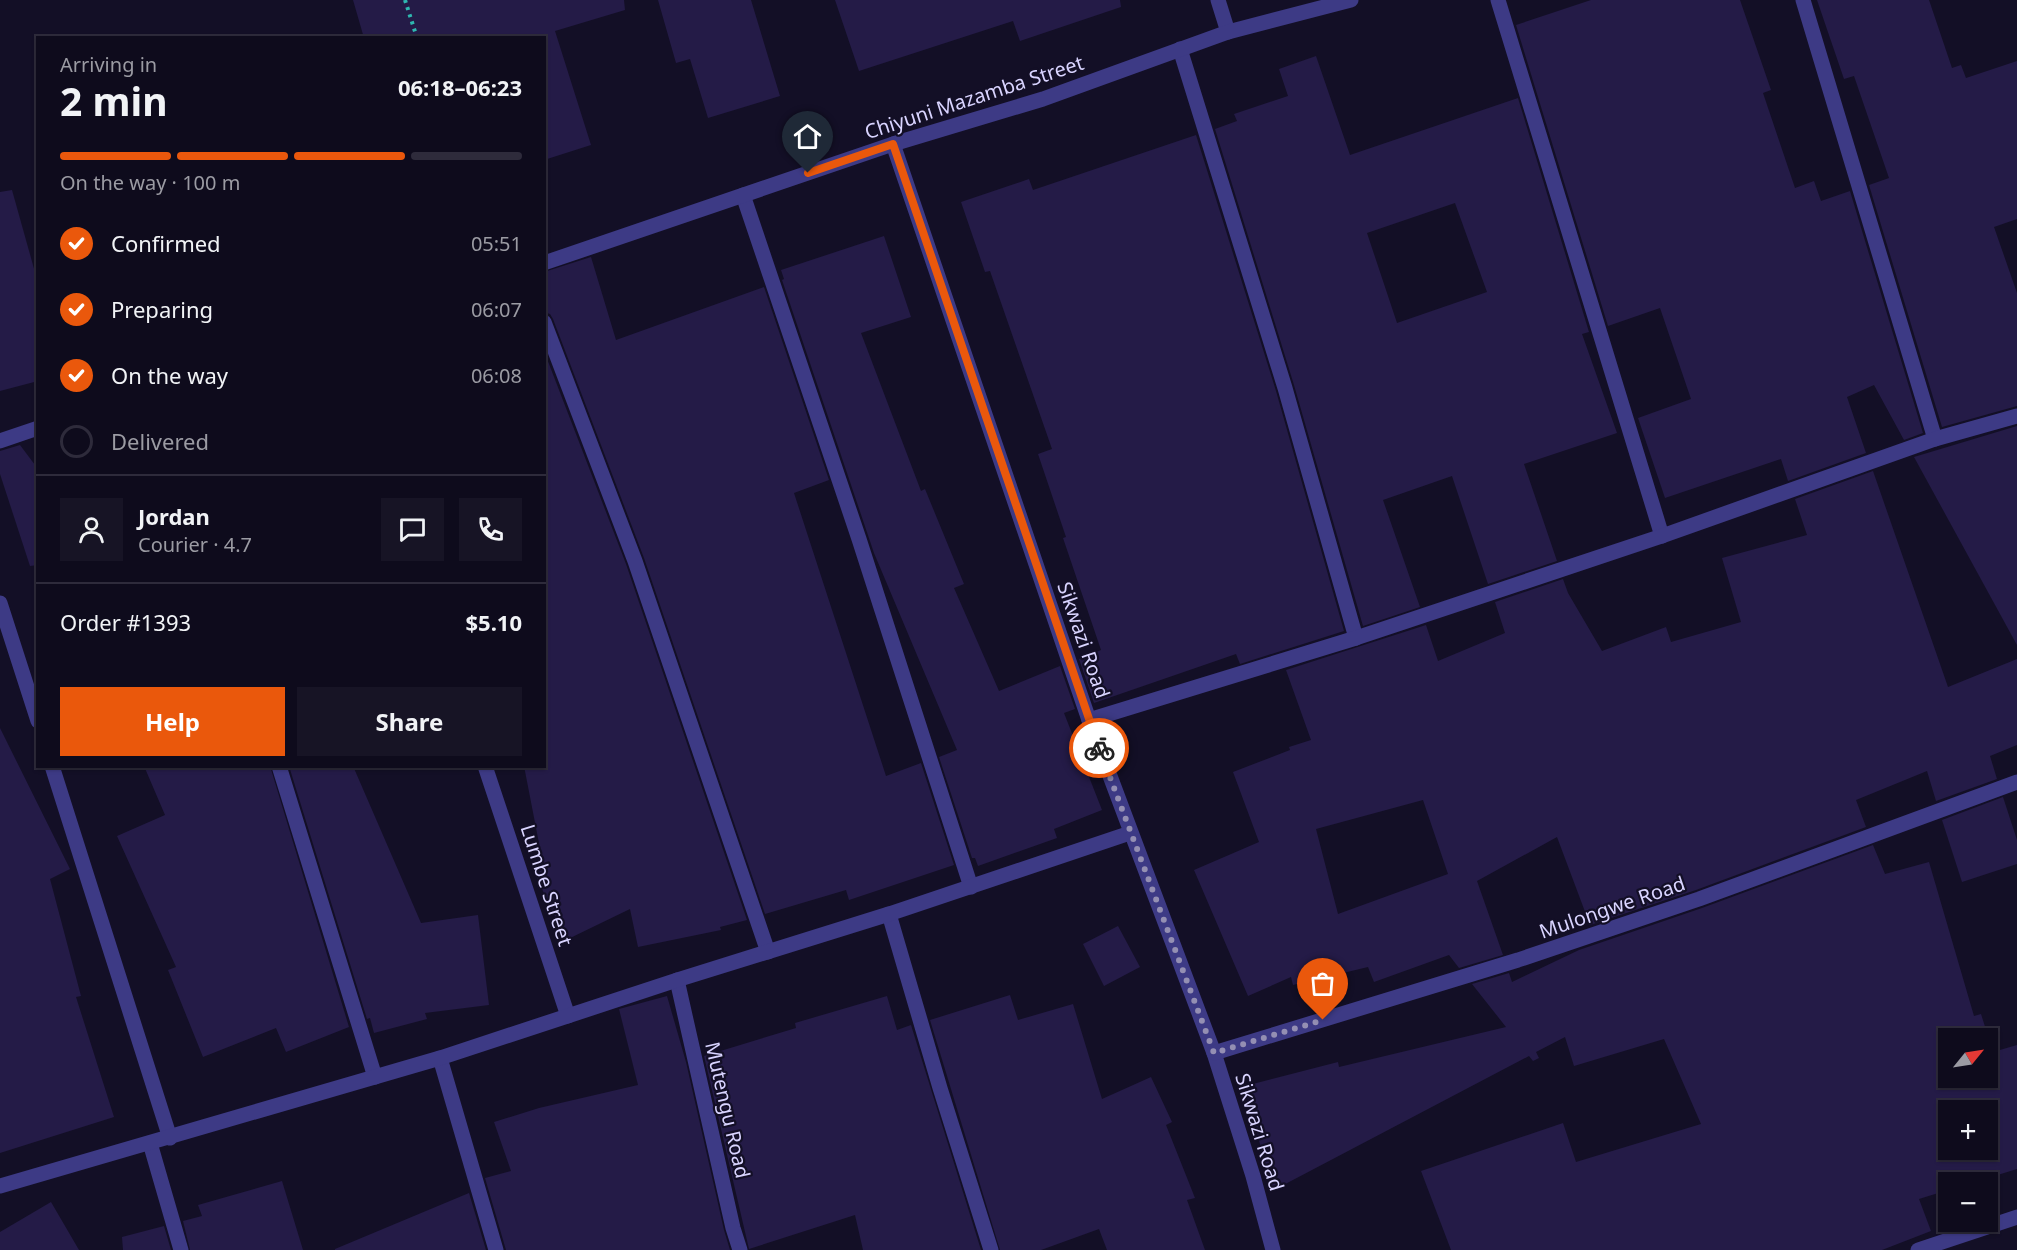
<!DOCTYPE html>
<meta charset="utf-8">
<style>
body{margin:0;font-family:"Noto Sans",sans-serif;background:#171425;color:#f1f3f6;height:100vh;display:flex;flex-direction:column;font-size:22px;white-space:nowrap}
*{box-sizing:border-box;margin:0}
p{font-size:20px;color:#9b9ba3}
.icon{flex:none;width:33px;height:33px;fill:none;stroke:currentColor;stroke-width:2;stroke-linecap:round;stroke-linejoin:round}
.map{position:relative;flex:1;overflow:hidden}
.details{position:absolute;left:36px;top:36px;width:510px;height:732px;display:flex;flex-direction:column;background:#0e0b1c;border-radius:0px;box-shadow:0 2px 4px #0004,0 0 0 2px #2e2b3b}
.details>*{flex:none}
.needle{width:39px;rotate:60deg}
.controls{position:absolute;left:1938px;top:1028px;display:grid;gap:12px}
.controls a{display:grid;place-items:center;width:60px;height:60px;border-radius:0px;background:#0e0b1c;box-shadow:0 2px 4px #0004,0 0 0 2px #2e2b3b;font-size:30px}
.pin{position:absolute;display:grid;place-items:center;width:51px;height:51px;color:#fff;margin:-62px -26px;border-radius:50% 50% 50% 0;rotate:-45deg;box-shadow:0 0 6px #0007}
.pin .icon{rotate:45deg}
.courier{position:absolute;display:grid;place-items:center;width:60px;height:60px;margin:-30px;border:4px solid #ea580c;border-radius:50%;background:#fff;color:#222;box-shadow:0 2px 8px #0007}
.headline em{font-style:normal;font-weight:700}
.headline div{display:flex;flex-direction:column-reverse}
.headline{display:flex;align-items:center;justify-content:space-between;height:102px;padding:0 24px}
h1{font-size:39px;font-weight:700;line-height:45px}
.bar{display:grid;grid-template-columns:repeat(4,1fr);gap:9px 6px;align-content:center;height:72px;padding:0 24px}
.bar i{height:8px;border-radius:4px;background:#2e2b3b}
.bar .selected{background:#ea580c}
.bar p{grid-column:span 4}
.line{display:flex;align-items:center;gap:15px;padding:0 24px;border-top:2px solid #2e2b3b}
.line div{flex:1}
.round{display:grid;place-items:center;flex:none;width:63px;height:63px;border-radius:0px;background:#171425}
ol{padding:0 24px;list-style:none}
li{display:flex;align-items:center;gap:18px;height:66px}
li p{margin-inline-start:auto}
li .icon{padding:6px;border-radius:50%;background:#ea580c;color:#fff;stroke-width:4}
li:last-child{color:#9b9ba3}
li i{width:33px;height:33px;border:3px solid #2e2b3b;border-radius:50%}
.action{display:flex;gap:12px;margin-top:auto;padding:12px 24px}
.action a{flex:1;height:69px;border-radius:0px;background:#ea580c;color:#fff;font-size:24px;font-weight:700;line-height:69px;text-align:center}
.action a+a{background:#171425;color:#f1f3f6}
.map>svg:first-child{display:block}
.building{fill:#241b47;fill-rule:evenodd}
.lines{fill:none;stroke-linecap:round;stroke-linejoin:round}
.path{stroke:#2fb8b0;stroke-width:4;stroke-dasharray:3 4.5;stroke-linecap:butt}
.street{stroke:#3d3a85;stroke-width:15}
.done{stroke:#948fb3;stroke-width:6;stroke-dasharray:0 10.8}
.route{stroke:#ea580c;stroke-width:8}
.labels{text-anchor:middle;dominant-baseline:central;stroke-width:4.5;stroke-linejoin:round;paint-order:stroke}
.street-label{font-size:20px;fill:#d9d4ff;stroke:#130f26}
</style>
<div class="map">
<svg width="2017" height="1250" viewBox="0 0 2017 1250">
<rect width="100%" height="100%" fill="#130f26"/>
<g class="building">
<path d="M353,0H624L625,10L555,31L591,145L544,160V38H364Z"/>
<path d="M658,0H751L780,96L708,118L690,59L676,63Z"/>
<path d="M835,0H1120L1121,7L1020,41L1013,21L859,71Z"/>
<path d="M1591,0H1740L1771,90L1763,93L1795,188L1814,181L1821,201L1850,191L1923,433L1904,440L1874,385L1847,397L1866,453L1788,481L1781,459L1665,498L1638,418L1691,399L1660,308L1608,326L1516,25Z"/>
<path d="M1817,0H1929L1952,68L1961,65L1966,78L2017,61V219L1994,227L2017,293V406L1942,427L1869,185L1889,178L1854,76L1844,79Z"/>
<path d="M1316,56L1350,155L1518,98L1589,332L1582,334L1617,433L1524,464L1557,561L1488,584L1452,476L1383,500L1420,607L1363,626L1294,385L1215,129L1237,121L1234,114L1288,96L1279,69ZM1455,203L1487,292L1397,323L1367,233Z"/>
<path d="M1196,135L1276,391L1344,631L1240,664L1236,654L1094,703L1079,659L1101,650L1063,538L1066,537L1038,454L1052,449L990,271L985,272L961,202L1029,179L1033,190Z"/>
<path d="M12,190L38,283V381L0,391V192Z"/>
<path d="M884,236L911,317L861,333L921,491L925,489L964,584L954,588L999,691L1060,666L1075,709L1064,713L1102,810L1054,829L1057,838L978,866L975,858H972L939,757L957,750L874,553L782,280L784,279L781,270Z"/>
<path d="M591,257L616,340L764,287L829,480L794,493L886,776L921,763L954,865L849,900L846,890L765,914L644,558L553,319L550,314L544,312V272Z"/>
<path d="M544,351L626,564L747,920L720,927L721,930L638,947L630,909L566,940L535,874L544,869L524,766H544Z"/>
<path d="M2017,426V645L1914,457Z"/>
<path d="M20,445L38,469V565L30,566L0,474V451Z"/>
<path d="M1873,471L1948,687L2017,659V745L1990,756L1997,779L1936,801L1927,771L1856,800L1866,827L1696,890L1590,925L1557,837L1477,881L1503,955L1459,968L1449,955L1374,982L1368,967L1293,985L1291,977L1248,996L1194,870L1259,842L1233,772L1290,750L1289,747L1311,740L1286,670L1426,625L1438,661L1505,633L1495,602L1563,579L1568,593L1602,651L1666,627L1671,642L1741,622L1722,558L1807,535L1795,499ZM1423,800L1448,874L1338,914L1316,829Z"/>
<path d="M0,728L70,869L50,879L81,996L76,997L114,1117L0,1153Z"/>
<path d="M144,766H270L349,1027L286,1052L276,1028L203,1057L168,970L176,967L117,836L165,815Z"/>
<path d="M289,766H353L421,923L478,915L489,1005L425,1013L427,1019L374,1033L370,1018L367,1019Z"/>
<path d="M2003,797L2017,840V864L1962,882L1942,820Z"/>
<path d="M1873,845L1885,874L1929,862L1974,1016L1981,1014L1993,1052L2017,1045V1169L1975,1182H1948V1190L1919,1199L1931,1231L1882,1250H1451L1421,1171L1563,1123L1576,1162L1701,1124L1664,1039L1574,1066L1565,1037L1536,1052L1539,1058L1533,1061L1529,1056L1272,1191L1245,1086L1338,1062L1339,1067L1506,1027L1472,984L1509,973L1512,982L1579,950L1702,908ZM1948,1038H1988V1077H1948ZM1948,1110H1988V1149H1948Z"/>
<path d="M1118,926L1140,967L1104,986L1083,944Z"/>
<path d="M1010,995L1018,1020L1073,1004L1102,1099L1151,1077L1172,1122L1166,1125L1195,1198L1187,1200L1205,1250H1107L1099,1229L1041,1250H1000L930,1020Z"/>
<path d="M667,996L686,1062L724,1230L730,1250H506L485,1178L511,1171L494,1122L539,1108L638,1085L619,1009Z"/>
<path d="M887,996L897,1030L911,1025L981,1250H863L855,1215L749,1249L704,1056L796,1028L795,1023Z"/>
<path d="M282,1181L303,1250H190L183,1221L202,1216L198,1205Z"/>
<path d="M469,1193L486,1250H335V1249Z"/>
<path d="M51,1202L79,1250H0V1232Z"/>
<path d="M164,1226L171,1250H123L122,1237Z"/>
</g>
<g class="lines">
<path class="path" d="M405,0L417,38"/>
<g class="street">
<path d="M1218,0L1228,32"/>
<path d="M1498,0L1662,536"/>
<path d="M1803,0L1935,439"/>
<path d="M1180,49L1285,388L1356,638"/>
<path d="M893,144L1089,720L1214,1053L1253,1176L1273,1250"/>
<path d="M743,195L859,539L971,887"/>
<path d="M544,263L893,144L1043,99L1228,32L1351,0"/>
<path d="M544,322L635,561L768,952"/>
<path d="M0,441L38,428"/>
<path d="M0,603L38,721"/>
<path d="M1089,720L1356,638L1662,536L1935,439L2017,416"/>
<path d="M52,766L170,1138"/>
<path d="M279,766L375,1077"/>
<path d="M485,766L568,1016"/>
<path d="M889,914L940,1088L991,1250"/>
<path d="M677,980L733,1228L740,1250"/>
<path d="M1214,1053L1518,960L1699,899L2017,782"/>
<path d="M440,1058L496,1250"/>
<path d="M150,1143L181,1250"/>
<path d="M0,1186L440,1058L677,980L889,914L1130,833"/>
<path d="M1918,1250L2017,1217"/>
</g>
</g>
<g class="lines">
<path class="done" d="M1099,748L1214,1053L1323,1020"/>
<path class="route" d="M808,173L893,144L1099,748"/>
</g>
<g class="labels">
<g class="street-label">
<text transform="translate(974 97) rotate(-18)">Chiyuni Mazamba Street</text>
<text transform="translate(1084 640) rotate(71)">Sikwazi Road</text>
<text transform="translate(547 885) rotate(72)">Lumbe Street</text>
<text transform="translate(1612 907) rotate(-19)">Mulongwe Road</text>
<text transform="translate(728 1110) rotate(77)">Mutengu Road</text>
<text transform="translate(1260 1132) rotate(73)">Sikwazi Road</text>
</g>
</g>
</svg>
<div class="controls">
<a><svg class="needle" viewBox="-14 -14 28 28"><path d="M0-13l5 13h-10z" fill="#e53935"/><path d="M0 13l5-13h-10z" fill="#9b9ba3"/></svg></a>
<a>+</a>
<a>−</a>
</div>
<div class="pin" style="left:1323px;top:1020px;background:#ea580c"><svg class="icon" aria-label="bag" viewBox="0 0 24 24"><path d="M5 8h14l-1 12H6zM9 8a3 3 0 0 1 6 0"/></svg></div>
<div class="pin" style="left:808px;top:173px;background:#1f2937"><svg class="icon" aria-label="home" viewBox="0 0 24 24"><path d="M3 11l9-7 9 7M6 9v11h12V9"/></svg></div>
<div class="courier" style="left:1099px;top:748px"><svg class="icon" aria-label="bike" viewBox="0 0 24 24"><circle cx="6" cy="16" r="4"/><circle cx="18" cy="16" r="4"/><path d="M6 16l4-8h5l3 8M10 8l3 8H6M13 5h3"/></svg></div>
<section class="details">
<div class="headline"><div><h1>2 min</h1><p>Arriving in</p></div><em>06:18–06:23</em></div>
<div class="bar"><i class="selected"></i><i class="selected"></i><i class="selected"></i><i></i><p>On the way · 100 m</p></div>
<ol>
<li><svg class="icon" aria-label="check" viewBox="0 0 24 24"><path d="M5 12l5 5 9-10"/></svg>Confirmed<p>05:51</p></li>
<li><svg class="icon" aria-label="check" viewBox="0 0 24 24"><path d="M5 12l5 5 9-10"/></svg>Preparing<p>06:07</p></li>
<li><svg class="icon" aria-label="check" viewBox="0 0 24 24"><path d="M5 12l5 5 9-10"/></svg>On the way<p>06:08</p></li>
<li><i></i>Delivered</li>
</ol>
<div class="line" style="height:108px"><a class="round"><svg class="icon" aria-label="person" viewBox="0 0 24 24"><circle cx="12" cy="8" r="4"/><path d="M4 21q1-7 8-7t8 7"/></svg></a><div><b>Jordan</b><p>Courier · 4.7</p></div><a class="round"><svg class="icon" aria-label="chat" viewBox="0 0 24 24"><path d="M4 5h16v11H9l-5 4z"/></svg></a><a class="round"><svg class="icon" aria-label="phone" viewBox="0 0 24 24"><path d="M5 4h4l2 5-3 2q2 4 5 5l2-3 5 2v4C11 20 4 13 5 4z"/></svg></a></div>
<div class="line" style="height:78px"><div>Order #1393</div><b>$5.10</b></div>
<div class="action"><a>Help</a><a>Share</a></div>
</section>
</div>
